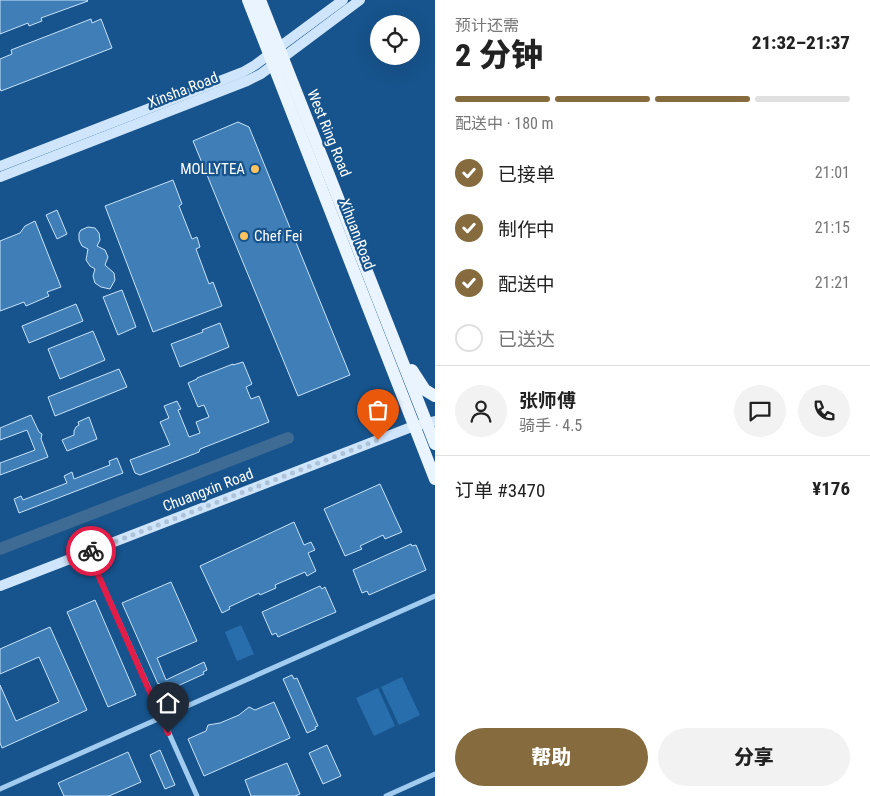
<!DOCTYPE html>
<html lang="zh">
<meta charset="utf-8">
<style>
body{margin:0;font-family:"Roboto Condensed","Noto Sans SC",sans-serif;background:#f2f2f2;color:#222;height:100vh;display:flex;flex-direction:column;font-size:19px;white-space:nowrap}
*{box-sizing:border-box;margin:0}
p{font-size:16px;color:#767676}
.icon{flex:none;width:28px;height:28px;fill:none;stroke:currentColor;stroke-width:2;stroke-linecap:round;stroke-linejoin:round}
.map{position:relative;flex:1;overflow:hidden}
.side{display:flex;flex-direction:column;background:#fff;width:435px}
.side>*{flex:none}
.buttons{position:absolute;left:370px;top:15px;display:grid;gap:10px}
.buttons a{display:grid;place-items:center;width:50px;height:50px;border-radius:50%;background:#fff;box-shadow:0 5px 20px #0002;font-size:25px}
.pin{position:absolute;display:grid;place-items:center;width:42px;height:42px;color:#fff;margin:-51px -21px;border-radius:50% 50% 50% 0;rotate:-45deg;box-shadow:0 0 5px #0007}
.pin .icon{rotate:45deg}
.courier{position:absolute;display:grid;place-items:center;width:50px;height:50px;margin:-25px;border:4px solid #e11d48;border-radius:50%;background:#fff;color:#222;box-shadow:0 1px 6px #0007}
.head em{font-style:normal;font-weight:800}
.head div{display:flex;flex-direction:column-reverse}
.head{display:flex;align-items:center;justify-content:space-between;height:85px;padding:0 20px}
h1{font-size:32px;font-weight:800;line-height:38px}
.bar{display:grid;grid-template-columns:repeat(4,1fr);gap:8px 5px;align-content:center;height:60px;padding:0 20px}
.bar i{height:6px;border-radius:4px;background:#e0e0e0}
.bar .selected{background:#856b3e}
.bar p{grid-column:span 4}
.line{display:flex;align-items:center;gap:12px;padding:0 20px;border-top:1px solid #e0e0e0}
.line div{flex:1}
.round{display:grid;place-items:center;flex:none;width:52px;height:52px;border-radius:26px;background:#f2f2f2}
ol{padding:0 20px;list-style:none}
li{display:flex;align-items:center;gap:15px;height:55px}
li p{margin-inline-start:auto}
li .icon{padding:5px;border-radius:50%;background:#856b3e;color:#fff;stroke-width:4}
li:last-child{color:#767676}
li i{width:28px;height:28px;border:2px solid #e0e0e0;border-radius:50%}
.button{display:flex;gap:10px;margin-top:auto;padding:10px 20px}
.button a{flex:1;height:58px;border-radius:30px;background:#856b3e;color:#fff;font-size:20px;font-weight:800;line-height:58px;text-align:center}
.button a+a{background:#f2f2f2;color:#222}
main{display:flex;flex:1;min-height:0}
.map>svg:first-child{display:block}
.green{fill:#296eac}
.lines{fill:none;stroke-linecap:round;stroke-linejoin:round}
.river{stroke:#3e6b94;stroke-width:12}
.building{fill:#3f7eb6;stroke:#c8e3fb}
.street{stroke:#a1cbef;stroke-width:5}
.secondary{stroke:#cfe5fb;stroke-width:10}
.primary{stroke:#eaf4ff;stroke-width:12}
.done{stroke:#aec3d7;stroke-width:5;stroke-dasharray:0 9}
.route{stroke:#e11d48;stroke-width:6}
.poi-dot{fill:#ffc460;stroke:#17548d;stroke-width:2}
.labels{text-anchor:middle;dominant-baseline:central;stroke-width:4.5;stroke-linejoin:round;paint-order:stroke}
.street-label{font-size:15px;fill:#fff;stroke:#17548d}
.poi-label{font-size:15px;fill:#fff;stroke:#17548d;text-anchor:end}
</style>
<main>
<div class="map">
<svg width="435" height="796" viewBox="0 0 435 796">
<rect width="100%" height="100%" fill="#17548d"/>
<g class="green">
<path d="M241,625L254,654L237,661L225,632Z"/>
<path d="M402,677L420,715L399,725L381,687Z"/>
<path d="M378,688L395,726L374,736L356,698Z"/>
</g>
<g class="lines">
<path class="river" d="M0,549L288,438"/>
</g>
<g class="building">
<path d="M0,0H87L88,1L41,18L42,21L29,26L28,23L0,34Z"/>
<path d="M91,19L92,23L101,19L112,48L1,91L0,88V59L12,54L11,50Z"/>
<path d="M238,122L249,127L350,375L298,396L193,141Z"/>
<path d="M173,180L182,204L179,206L192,239L197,237L200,247L196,249L209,284L213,282L222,306L153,332L105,206Z"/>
<path d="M57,210L67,234L57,239L46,215Z"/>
<path d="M35,221L61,287L47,292L49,296L26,306L24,302L0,311V241L20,233L25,226Z"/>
<path d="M88,227L95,228L99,233L100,240L97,246L105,250L108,257L105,265L114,273L115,280L110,289L101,287L95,283L93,276L95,269L90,266L86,260L88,249L82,246L79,240V233L81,230Z"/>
<path d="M122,290L136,327L118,335L103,297Z"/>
<path d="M76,304L83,321L29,343L22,326Z"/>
<path d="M220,323L229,347L180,367L171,344L203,332L202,330Z"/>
<path d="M93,331L105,360L60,379L48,349Z"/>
<path d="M243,362L252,384L246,387L251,399L259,396L269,422L200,449L199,452L140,475L135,473L130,460L170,445L160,422L169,418L164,406L177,401L181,409L178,410L189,437L200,433L196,422L209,417L204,405L198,407L188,383L197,379V378L233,364V365Z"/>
<path d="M119,369L127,387L55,416L48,397Z"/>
<path d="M31,415L39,432L42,434L41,439L48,457L0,475V463L35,450L27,430L0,440V428Z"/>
<path d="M89,417L97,439L67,451L62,440L74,435V431L76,427L79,425L78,422Z"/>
<path d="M117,458L123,473L19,513L14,499L21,496L23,500L67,483L64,476L72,472L74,479L110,465L109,461Z"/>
<path d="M380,484L402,532L385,539L383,535L360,546L362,549L345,556L324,509Z"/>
<path d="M294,522L304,545L311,542L315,550L308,553L316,571L307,576L305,572L275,585L276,588L260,595L259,593L229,607L230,609L222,613L200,566Z"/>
<path d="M411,544L412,546L416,545L426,570L369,595L367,591L362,593L353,570Z"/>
<path d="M171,582L197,641L157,658L166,680L204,662L207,670L203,672L204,674L171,689L164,688L159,683L158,684L122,603Z"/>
<path d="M320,586L322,589L325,587L336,612L278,637L276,633L272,635L262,612Z"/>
<path d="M95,600L136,695L108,707L67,612Z"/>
<path d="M50,627L87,710L2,748L0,743V685L16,721L59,702L39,657L0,674V649Z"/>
<path d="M292,675L294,679L297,678L318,726L315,727L316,729L307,733L283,679Z"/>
<path d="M274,702L290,738L204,776L188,739L206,731L208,725L220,723L239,715L249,707L255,710Z"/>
<path d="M327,745L341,776L323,784L309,753Z"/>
<path d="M160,750L175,785L165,789L150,755Z"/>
<path d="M128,752L141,782L109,796H64L58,783Z"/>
<path d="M287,763L300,794L295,796H251L245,780Z"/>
</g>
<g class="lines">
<g class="street">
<path d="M88,552L197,796"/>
<path d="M0,789L435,596"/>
<path d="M386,796L435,774"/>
</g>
<g class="secondary">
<path d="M0,166L243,72L255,65L343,0"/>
<path d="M0,177L247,81L261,74L360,0"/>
<path d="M0,586L414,426L435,421"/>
</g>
<g class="primary">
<path d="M248,0L435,479"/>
<path d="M260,0L435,444"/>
<path d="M412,370L425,390L435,396"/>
</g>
</g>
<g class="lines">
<path class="done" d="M91,551L378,440"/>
<path class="route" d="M91,551L88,552L168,733"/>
</g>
<g class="poi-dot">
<circle cx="255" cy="169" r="5"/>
<circle cx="244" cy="236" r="5"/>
</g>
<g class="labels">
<g class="street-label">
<text transform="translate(183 90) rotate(-21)">Xinsha Road</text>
<text transform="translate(329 133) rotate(68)">West Ring Road</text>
<text transform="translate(357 234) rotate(69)">Xihuan Road</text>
<text transform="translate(208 490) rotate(-21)">Chuangxin Road</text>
</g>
<g class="poi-label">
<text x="245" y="169">MOLLYTEA</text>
<text x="254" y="236" text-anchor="start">Chef Fei</text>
</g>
</g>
</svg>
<div class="buttons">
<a><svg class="icon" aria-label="locate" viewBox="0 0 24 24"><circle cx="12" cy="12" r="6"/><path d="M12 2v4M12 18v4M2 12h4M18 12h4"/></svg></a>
</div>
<div class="pin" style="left:378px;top:440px;background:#ea580c"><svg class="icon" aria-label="bag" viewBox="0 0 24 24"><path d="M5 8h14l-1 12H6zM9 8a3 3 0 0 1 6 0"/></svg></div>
<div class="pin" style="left:168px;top:733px;background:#1f2937"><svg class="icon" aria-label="home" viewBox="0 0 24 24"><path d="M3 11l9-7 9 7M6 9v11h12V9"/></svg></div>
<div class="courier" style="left:91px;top:551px"><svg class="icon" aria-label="bike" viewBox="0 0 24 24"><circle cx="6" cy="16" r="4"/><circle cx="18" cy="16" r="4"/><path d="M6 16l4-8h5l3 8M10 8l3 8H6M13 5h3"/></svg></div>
</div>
<section class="side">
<div class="head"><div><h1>2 分钟</h1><p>预计还需</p></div><em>21:32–21:37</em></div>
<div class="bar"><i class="selected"></i><i class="selected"></i><i class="selected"></i><i></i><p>配送中 · 180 m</p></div>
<ol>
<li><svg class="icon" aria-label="check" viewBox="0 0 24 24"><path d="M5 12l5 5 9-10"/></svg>已接单<p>21:01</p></li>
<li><svg class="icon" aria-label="check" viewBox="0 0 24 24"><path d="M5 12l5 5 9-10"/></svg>制作中<p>21:15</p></li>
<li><svg class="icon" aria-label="check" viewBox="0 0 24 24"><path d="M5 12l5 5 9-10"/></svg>配送中<p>21:21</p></li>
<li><i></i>已送达</li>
</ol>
<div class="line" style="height:90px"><a class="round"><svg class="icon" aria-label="person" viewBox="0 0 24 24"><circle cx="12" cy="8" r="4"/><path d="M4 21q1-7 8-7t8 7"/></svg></a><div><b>张师傅</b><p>骑手 · 4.5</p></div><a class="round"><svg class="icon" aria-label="chat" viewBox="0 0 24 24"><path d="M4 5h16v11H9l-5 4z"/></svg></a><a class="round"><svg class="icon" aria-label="phone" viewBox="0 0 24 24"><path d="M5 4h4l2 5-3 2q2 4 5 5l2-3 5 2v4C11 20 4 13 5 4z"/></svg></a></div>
<div class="line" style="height:65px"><div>订单 #3470</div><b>¥176</b></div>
<div class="button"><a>帮助</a><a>分享</a></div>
</section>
</main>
